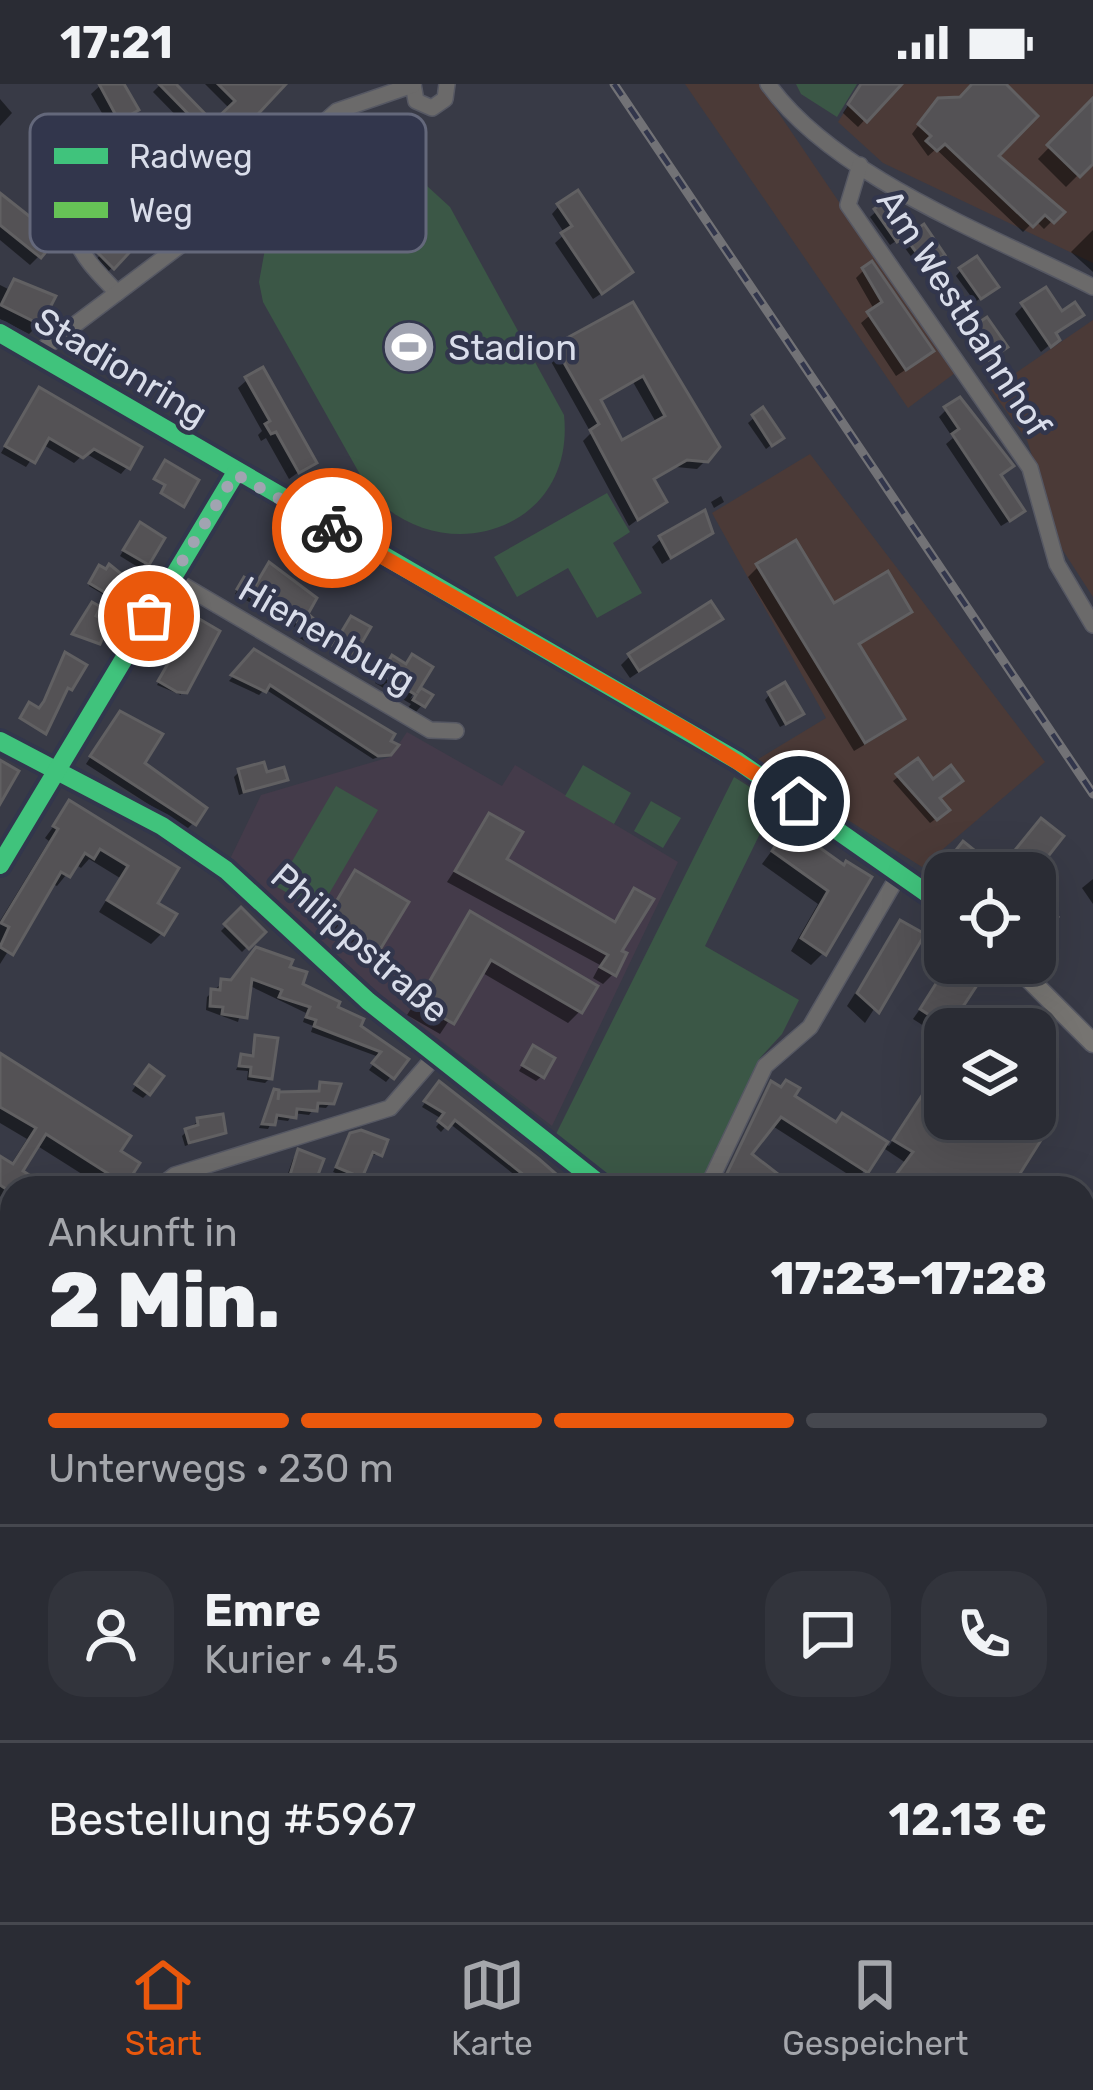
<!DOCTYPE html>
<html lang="de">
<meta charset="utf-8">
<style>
body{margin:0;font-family:Rubik,sans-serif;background:#32343c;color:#f1f3f6;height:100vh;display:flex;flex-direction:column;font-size:45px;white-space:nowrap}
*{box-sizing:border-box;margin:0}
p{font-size:39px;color:#a5a7ac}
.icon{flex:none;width:66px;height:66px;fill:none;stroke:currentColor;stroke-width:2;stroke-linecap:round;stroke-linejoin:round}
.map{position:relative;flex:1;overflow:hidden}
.drawer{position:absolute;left:0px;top:1092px;width:1095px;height:747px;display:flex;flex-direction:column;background:#2a2c34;border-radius:36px 36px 0 0;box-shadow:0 12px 48px #0002,0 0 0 3px #46484f}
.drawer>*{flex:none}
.controls{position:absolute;left:924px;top:768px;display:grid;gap:24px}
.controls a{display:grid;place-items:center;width:132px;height:132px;border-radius:24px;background:#2a2c34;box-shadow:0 12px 48px #0002,0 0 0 3px #46484f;font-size:60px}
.pin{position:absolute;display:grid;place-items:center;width:102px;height:102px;color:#fff;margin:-51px;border:6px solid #fff;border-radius:50%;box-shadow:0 3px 12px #0007}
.courier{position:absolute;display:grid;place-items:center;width:120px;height:120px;margin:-60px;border:9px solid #ea580c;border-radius:50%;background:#fff;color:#222;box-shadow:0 3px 15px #0007}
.head em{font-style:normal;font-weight:800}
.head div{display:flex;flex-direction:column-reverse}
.head{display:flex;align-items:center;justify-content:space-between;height:204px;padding:0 48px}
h1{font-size:78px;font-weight:800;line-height:90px}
.bar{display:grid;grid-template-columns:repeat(4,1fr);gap:18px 12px;align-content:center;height:144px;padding:0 48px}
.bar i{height:15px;border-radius:9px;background:#46484f}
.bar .current{background:#ea580c}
.bar p{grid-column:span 4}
.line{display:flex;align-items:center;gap:30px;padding:0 48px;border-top:3px solid #46484f}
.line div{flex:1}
.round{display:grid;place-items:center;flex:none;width:126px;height:126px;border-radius:36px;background:#32343c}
.status{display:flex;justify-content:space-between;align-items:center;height:84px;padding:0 60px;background:#2a2c34;direction:ltr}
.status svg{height:33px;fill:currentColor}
.tab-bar{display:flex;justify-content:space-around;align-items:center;height:168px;border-top:3px solid #46484f;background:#2a2c34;font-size:33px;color:#a5a7ac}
.tab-bar a{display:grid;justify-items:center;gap:6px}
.tab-bar .current{color:#ea580c}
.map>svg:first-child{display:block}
.commercial{fill:#4b3a37}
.education{fill:#443b4a}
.green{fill:#3b5746}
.shadow{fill:#0007;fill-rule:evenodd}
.building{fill:#545255;stroke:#616062;stroke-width:3;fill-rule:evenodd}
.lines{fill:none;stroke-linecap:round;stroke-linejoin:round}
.minor-casing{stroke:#565863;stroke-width:18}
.major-casing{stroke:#565863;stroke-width:21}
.minor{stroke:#6b6a6a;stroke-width:15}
.major{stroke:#777572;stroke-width:18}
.rail-casing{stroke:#727276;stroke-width:9}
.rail{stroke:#32364c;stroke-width:4.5;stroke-dasharray:14;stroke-linecap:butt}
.quiet{stroke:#66c356;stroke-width:15;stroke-dasharray:30 15;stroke-linecap:butt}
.cycleway-casing{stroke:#32364c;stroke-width:26}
.cycleway{stroke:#40c37c;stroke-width:18}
.done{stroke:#a1a4b1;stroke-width:12;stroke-dasharray:0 21.6}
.route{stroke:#ea580c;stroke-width:15}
.labels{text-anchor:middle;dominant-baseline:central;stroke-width:9;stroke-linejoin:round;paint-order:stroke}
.street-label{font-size:36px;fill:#d9ddea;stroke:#32364c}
.poi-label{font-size:36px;fill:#d9ddea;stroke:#32364c;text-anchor:start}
.key{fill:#32364c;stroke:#64687b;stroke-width:3}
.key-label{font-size:33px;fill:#d9ddea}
</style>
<div class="status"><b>17:21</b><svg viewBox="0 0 49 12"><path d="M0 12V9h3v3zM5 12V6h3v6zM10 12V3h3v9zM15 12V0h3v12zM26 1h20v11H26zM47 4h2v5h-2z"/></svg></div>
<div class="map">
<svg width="1093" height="1838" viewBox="0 0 1093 1838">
<rect width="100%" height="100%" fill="#383a46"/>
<g class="commercial">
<path d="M685,0H759L955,289L908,324Z"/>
<path d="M862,0H1093V179L883,79L838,38Z"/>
<path d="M1093,236V513L1062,465L1027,356L991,306Z"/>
<path d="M810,370L1045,678L922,783L755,677L826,634L712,429Z"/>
</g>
<path class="education" d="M407,648L502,702L515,681L678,778L552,1042L380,910L230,775L261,711L390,673Z"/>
<g class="green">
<path d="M796,0H857L837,33L801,10Z"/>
<path d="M368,78L415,91L450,123L564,331C576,445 445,489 371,410L263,218L259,198L269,143L298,102L321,86Z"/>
<path d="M607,409L630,448L613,459L642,509L597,534L568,484L517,513L494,473Z"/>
<path d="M583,681L631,709L614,740L565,712Z"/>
<path d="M734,693L775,719L705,862L799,916L782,950L760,974L699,1104H615L555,1052Z"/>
<path d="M336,702L378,726L319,827L277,803Z"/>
<path d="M651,717L681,734L663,764L634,747Z"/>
<path d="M12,1702V1827H71L64,1838H0V1727Z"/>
</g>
<g class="shadow">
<path d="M102,0H121L135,25L110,43L91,10Z"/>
<path d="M161,0H172L213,43L230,25L205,0H282L106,190L94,178L201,57L153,8Z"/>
<path d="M862,0H898L858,43L843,29Z"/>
<path d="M974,0H1004L995,72L1060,129L1044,145L1035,136L1023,148L936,65L928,72L912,50L930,26L960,16Z"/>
<path d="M0,15L12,29L0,42Z"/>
<path d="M1093,18V76L1066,103L1038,75Z"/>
<path d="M38,60L77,77L54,98L29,69Z"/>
<path d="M0,113L39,172L30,181L0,156Z"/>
<path d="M884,121L899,155L890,161L870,133Z"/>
<path d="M559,122L622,196L593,215L555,159L565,150L552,130Z"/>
<path d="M1093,146V188L1071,168Z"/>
<path d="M907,155L936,176L921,186L902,160Z"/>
<path d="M864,186L922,275L896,292L861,239L875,227L856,194Z"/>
<path d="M961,186L990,208L975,218L956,192Z"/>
<path d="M14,199L39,240L29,250L0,235V201L8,205Z"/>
<path d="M632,222L706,376L697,385L676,383L651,397L660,419L629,442L583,357L591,349L548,272ZM633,298L657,340L621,360L599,318Z"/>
<path d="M1023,222L1057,255L1041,268L1015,230Z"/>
<path d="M971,247L999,268L983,279L966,253Z"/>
<path d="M247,296L313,378L289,395L266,354L261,357L258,351L262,347L238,304Z"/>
<path d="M33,313L127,383L121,390L85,369L74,379L42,360L26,383L1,369Z"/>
<path d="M946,326L979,336L1010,382L998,392L1014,434L1001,442L946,360L953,354L939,333Z"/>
<path d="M762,327L775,358L766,365L748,339Z"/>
<path d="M721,412L724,418L714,424L711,418Z"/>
<path d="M135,447L161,455L141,485L120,472Z"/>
<path d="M710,449L662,480L652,463L661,455Z"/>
<path d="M758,483L833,523L909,527L857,562L901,634L891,645L854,667L748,493Z"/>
<path d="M100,485L131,501L119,520L89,502Z"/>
<path d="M240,501L304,530L312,555L308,559L296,552L300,546L235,510Z"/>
<path d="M719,534L630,594L621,581L630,572Z"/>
<path d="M346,540L350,572L346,577L330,567Z"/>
<path d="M163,566L176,568L181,611L157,601L169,580L158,574Z"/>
<path d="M254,569L389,669L373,675L265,605L259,611L229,597Z"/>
<path d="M412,574L429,584L410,615L421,607L422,621L415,629L408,624L411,620L375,599L392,575L404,582Z"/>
<path d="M770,610L795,635L780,643L765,616Z"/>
<path d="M114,637L141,680L193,739L187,745L86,680Z"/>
<path d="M917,678L941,731L930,739L893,697Z"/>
<path d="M239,688L265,691L284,695L239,711L234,693Z"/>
<path d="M70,720L175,785L154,820L162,849L151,860L99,828L120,794L89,775L81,784L75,780L57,802L51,799L0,880V837L49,757L45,754Z"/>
<path d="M490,732L503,776L612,839L635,807L613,890L603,900L593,894L600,881L447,798Z"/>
<path d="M788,745L843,784L823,869L811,881L791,867L818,820L762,780Z"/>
<path d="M955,770L998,789H945V796L938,790Z"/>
<path d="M355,790L379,863L370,871L321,842Z"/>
<path d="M1093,795V820L1082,804Z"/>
<path d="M241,827L262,848L242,868L221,847Z"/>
<path d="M471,831L580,927L568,939L481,888L440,950L407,931Z"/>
<path d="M900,839L921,852L865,939L847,922Z"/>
<path d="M952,880L977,896L938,951L913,935Z"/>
<path d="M286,885L299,902L405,976L386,998L369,986L379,973L311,948L313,942L303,938L306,929L248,901L238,938L206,926L207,913L223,898Z"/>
<path d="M256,955L270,994L265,999L247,996L248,987L236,986L242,973L250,974Z"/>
<path d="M529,970L542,992L536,997L519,987Z"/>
<path d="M0,972L117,1068L124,1099L119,1104H104L36,1061L19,1087L43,1104H12V1127L0,1119V1076L10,1082L27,1055L0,1039Z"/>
<path d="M945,976V1035H1009L1007,1104H887L906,1079L882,1063L857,1096L771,1041L748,1071L791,1104H718L772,1001L835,1041L843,1033L889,1062Z"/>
<path d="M144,990L148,1009L143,1014L132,1007Z"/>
<path d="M321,1001L331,1018L326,1024L315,1023L309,1031L293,1029L288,1037L273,1035L268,1045L259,1044L275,1008V1016L280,1011L316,1010Z"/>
<path d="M434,1006L568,1104H531L449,1039L441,1048L436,1043L442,1035L422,1023Z"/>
<path d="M198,1037L223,1048L185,1062L182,1052Z"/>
<path d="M352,1052L380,1070L368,1072L355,1097L333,1088Z"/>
<path d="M299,1069L310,1104H283L293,1075Z"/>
<path d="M220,1095L264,1101L269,1104H213Z"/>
<path d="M12,1139V1229L0,1221V1147L5,1150Z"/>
<path d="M12,1288V1324L2,1330L0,1314Z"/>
<path d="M12,1387V1422L0,1427V1392Z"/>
<path d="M1093,1407V1432L1083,1423Z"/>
<path d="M0,1542H5L8,1628L1,1635Z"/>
<path d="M1093,1633V1653L1083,1663V1644Z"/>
<path d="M1093,1694V1774L1083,1770V1717Z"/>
<path d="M135,1827H206L203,1833L212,1838H129Z"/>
<path d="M282,1827H333L362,1838H276Z"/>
<path d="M374,1827H427L416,1838H398Z"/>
<path d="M501,1827L583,1832L687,1827L681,1838L645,1834L643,1838H521Z"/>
<path d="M799,1827H826L820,1838H793Z"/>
</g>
<g class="building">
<path d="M99,0H124L139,26L119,37Z"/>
<path d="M159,0H176L213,38L235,17L218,0H286L114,185L98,169L206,48Z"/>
<path d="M861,0H902L867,38L848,20Z"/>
<path d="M972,0H1006L1038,32L999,72L1065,128L1054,139L1045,131L1033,143L945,60L937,67L926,57L931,52L918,40L938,14L960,13Z"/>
<path d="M1093,14V80L1080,93L1047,61Z"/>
<path d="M578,106L633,188L602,210L561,149L572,142L557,120Z"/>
<path d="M0,109L57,154L41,174L0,141Z"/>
<path d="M885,117L908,151L897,158L874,125Z"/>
<path d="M924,140L945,171L927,183L905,153Z"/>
<path d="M977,172L999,203L981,215L959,184Z"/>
<path d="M872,177L934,267L906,286L867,228L882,218L862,184Z"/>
<path d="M14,195L56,212L41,241L1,221Z"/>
<path d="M1046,203L1062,227L1075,218L1084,231L1056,249L1060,256L1051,263L1021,219Z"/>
<path d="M633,218L720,363L708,378L687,376L654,395L667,418L638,436L590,346L599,340L554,261ZM643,292L665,332L622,356L601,316Z"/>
<path d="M987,233L1008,263L989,276L969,245Z"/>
<path d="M263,283L317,379L299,389L276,348L271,350L265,340L270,337L245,293Z"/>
<path d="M39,303L142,363L130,385L94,365L83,374L49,354L35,379L5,362Z"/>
<path d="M960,313L1014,382L1001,391L1025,427L1010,437L952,350L959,345L944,323Z"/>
<path d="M763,323L784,354L772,362L752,331Z"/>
<path d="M165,376L199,396L184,423L161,409L165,401L154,395Z"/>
<path d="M705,426L713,449L671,474L659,452Z"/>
<path d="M140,438L165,454L149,481L123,466Z"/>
<path d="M796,456L834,519L888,487L912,528L859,560L905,635L865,659L756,480Z"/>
<path d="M269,478L317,514L308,530L323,543L315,557L298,547L302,541L237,505L244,493L256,500Z"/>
<path d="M109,480L135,501L124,520L89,499L99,481L106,485Z"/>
<path d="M711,517L723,535L639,587L628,570Z"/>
<path d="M92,518L101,523L96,532L109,539L100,560L72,550Z"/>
<path d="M351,532L371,543L353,574L333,562Z"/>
<path d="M196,533L220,547L187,609L177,608L158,597L170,576L159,569L166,558L177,565Z"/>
<path d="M254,565L395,650L391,657L399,661L391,671L378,672L270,601L266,608L231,591Z"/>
<path d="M65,568L87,581L72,606L68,604L46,650L20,634L29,618L39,624L44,617Z"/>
<path d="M412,570L433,583L417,609L421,604L433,611L425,623L413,616L416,611L381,590L392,571L406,580Z"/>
<path d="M785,598L804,630L786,640L768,608Z"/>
<path d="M120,627L163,650L145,679L207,724L196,741L90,672Z"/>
<path d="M918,674L933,695L951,681L963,697L940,714L950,726L937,736L896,690Z"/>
<path d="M0,676L19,687L0,720Z"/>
<path d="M264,678L267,688L284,683L288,696L244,708L238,685Z"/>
<path d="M69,716L179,784L158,819L177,830L164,851L107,816L128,782L100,765L94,775L85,769L70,793L61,788L13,871L0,863L9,843L1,839L58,745L53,742Z"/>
<path d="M489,729L523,748L507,775L615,838L634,804L654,815L622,867L627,869L616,892L600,883L608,871L455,787Z"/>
<path d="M1041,734L1064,752L1035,789H956L945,780L963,757L999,786Z"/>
<path d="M788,741L844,781L846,777L872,793L826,871L801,854L828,807L772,767Z"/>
<path d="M355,786L409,818L381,864L327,833Z"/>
<path d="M1035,815L1058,833L1035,862Z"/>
<path d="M241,823L266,848L249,865L224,840Z"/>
<path d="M470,827L598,902L582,929L491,876L454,940L417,919Z"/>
<path d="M900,836L925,850L879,929L857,909Z"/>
<path d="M256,863L293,876L290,883L307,888L303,900L340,918L338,923L364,935L361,942L409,975L394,995L372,979L381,968L314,942L316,936L306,933L310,923L279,913L282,906L252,895L247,934L222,930L223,923L210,922L211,905L220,906L221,895L231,896Z"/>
<path d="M949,879L981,895L949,944L920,925Z"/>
<path d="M255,951L278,954L272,995L250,992L251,983L239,982L241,970L253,972Z"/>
<path d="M533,961L555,974L544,994L522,981Z"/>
<path d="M0,969L131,1052L121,1067L140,1079L126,1101L46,1050L23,1087L50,1104H12V1109L0,1101V1072L13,1080L36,1044L0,1023Z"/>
<path d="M945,976V1035H1015L1043,1053L1011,1104H886L913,1068L893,1056Z"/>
<path d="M149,981L164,992L150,1011L135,1000Z"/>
<path d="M786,996L800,1004L795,1012L836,1038L842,1029L888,1058L868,1089L781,1033L752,1070L796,1104H720L771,997L781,1003Z"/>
<path d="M439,997L539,1075L572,1104H540L455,1036L448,1045L438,1037L444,1029L424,1017Z"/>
<path d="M320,998L341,1000L334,1020L318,1019L317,1027L297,1025L296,1034L277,1031L275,1041L262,1040L274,1005L279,1006L278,1016L279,1008L319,1007Z"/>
<path d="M223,1030L226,1049L189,1059L185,1045L198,1041L197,1034Z"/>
<path d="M361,1046L388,1056L382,1072L373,1068L362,1094L336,1083L350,1049Z"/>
<path d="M298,1065L324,1075L313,1104H286Z"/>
<path d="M0,1144L12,1151V1212L0,1204Z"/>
<path d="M12,1384V1413L0,1418V1389Z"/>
<path d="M10,1568L12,1630L0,1631V1569Z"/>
</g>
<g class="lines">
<g class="minor-casing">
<g id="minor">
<path d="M413,0L416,17L432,24L445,15L447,0"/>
<path d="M768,0C834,93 993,152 1093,203"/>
<path d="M860,81L848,121L1030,384L1057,480L1093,541"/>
<path d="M117,209C88,177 64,159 78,113L145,43L159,45"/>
<path d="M36,270L210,139L337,27L413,1"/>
<path d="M171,494L430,646L456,647"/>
<path d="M0,657L162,742L226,786L368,917L605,1104"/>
<path d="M0,781L235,390"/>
<path d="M158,1104L175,1091L390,1024L437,970"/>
<path d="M707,1104L765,982L810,943L901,787"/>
<path d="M0,1454L12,1446"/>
<path d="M0,1501L12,1516"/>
<path d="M0,1643L12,1646"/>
<path d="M0,1714L12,1693"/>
<path d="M487,1827L505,1838"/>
</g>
</g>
<g class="major-casing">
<g id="major">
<path d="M0,249L738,677L945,822"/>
<path d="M1013,879L1093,959"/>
<path d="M1083,1290L1093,1279"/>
<path d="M1083,1320L1093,1308"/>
<path d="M1083,1559L1093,1557"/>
<path d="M739,1838L745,1827"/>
<path d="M761,1838L767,1827"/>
</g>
</g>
<use href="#minor" class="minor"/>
<use href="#major" class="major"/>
<g class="rail-casing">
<path id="rail" d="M614,0L1093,710"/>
</g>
<use href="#rail" class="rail"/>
<g class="quiet">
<path d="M1083,1272L1093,1260"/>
<path d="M1083,1355L1093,1332"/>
<path d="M1083,1580L1093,1577"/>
</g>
<g class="cycleway-casing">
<g id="cycleway">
<path d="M0,249L738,677L945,822"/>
<path d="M0,657L162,742L226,786L368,917L605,1104"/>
<path d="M0,781L235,390"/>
</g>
</g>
<use href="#cycleway" class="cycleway"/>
</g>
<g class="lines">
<path class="done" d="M149,532L235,390L332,444"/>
<path class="route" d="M332,444L688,647L799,717"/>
</g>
<defs>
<g id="stadium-disc" transform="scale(2.7)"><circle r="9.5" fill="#a1a4b1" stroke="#32364c"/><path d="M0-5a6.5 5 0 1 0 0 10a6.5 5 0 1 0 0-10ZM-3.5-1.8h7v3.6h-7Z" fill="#fff"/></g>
</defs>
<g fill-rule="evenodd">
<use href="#stadium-disc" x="409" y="263"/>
</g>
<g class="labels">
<g class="street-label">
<text transform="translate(964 229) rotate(57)">Am Westbahnhof</text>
<text transform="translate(121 283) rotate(31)">Stadionring</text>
<text transform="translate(327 551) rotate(30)">Hienenburg</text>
<text transform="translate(360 859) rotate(41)">Philippstraße</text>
</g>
<g class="poi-label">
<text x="448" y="263">Stadion</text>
</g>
</g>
<rect x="30" y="30" width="396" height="138" rx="18" class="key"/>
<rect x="54" y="64" width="54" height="16" fill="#40c37c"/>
<rect x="54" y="118" width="54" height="16" fill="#66c356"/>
<g class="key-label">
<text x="129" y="84">Radweg</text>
<text x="129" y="138">Weg</text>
</g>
</svg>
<div class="controls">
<a><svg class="icon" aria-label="locate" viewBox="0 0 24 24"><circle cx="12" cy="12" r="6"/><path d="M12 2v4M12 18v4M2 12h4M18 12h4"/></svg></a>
<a><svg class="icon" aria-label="layers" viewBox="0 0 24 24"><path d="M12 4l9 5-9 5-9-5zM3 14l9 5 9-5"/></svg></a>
</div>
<div class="pin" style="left:149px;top:532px;background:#ea580c"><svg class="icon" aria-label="bag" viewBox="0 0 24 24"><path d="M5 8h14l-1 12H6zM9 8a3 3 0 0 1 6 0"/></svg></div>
<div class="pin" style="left:799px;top:717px;background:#1f2937"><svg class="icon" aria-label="home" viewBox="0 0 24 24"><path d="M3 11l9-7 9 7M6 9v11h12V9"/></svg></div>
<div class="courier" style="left:332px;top:444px"><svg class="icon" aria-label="bike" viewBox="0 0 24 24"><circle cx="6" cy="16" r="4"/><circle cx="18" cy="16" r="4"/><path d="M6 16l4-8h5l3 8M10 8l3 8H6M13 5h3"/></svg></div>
<section class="drawer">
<div class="head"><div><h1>2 Min.</h1><p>Ankunft in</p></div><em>17:23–17:28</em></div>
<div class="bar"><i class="current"></i><i class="current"></i><i class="current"></i><i></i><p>Unterwegs · 230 m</p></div>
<div class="line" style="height:216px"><a class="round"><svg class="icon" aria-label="person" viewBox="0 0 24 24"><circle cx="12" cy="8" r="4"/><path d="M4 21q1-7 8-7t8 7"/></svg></a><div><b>Emre</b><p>Kurier · 4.5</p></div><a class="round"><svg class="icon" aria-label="chat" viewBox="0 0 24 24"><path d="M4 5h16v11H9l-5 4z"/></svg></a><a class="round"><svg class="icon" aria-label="phone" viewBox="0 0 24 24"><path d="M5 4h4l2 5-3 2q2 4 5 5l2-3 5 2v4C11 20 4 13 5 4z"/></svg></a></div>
<div class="line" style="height:156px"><div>Bestellung #5967</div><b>12.13 €</b></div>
</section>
</div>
<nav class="tab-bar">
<a class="current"><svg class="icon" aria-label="home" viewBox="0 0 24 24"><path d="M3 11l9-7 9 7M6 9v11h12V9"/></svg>Start</a>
<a><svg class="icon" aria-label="map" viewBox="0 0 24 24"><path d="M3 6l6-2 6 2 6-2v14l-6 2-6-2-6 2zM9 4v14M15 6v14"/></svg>Karte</a>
<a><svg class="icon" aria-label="saved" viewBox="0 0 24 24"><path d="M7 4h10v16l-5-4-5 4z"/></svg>Gespeichert</a>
</nav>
